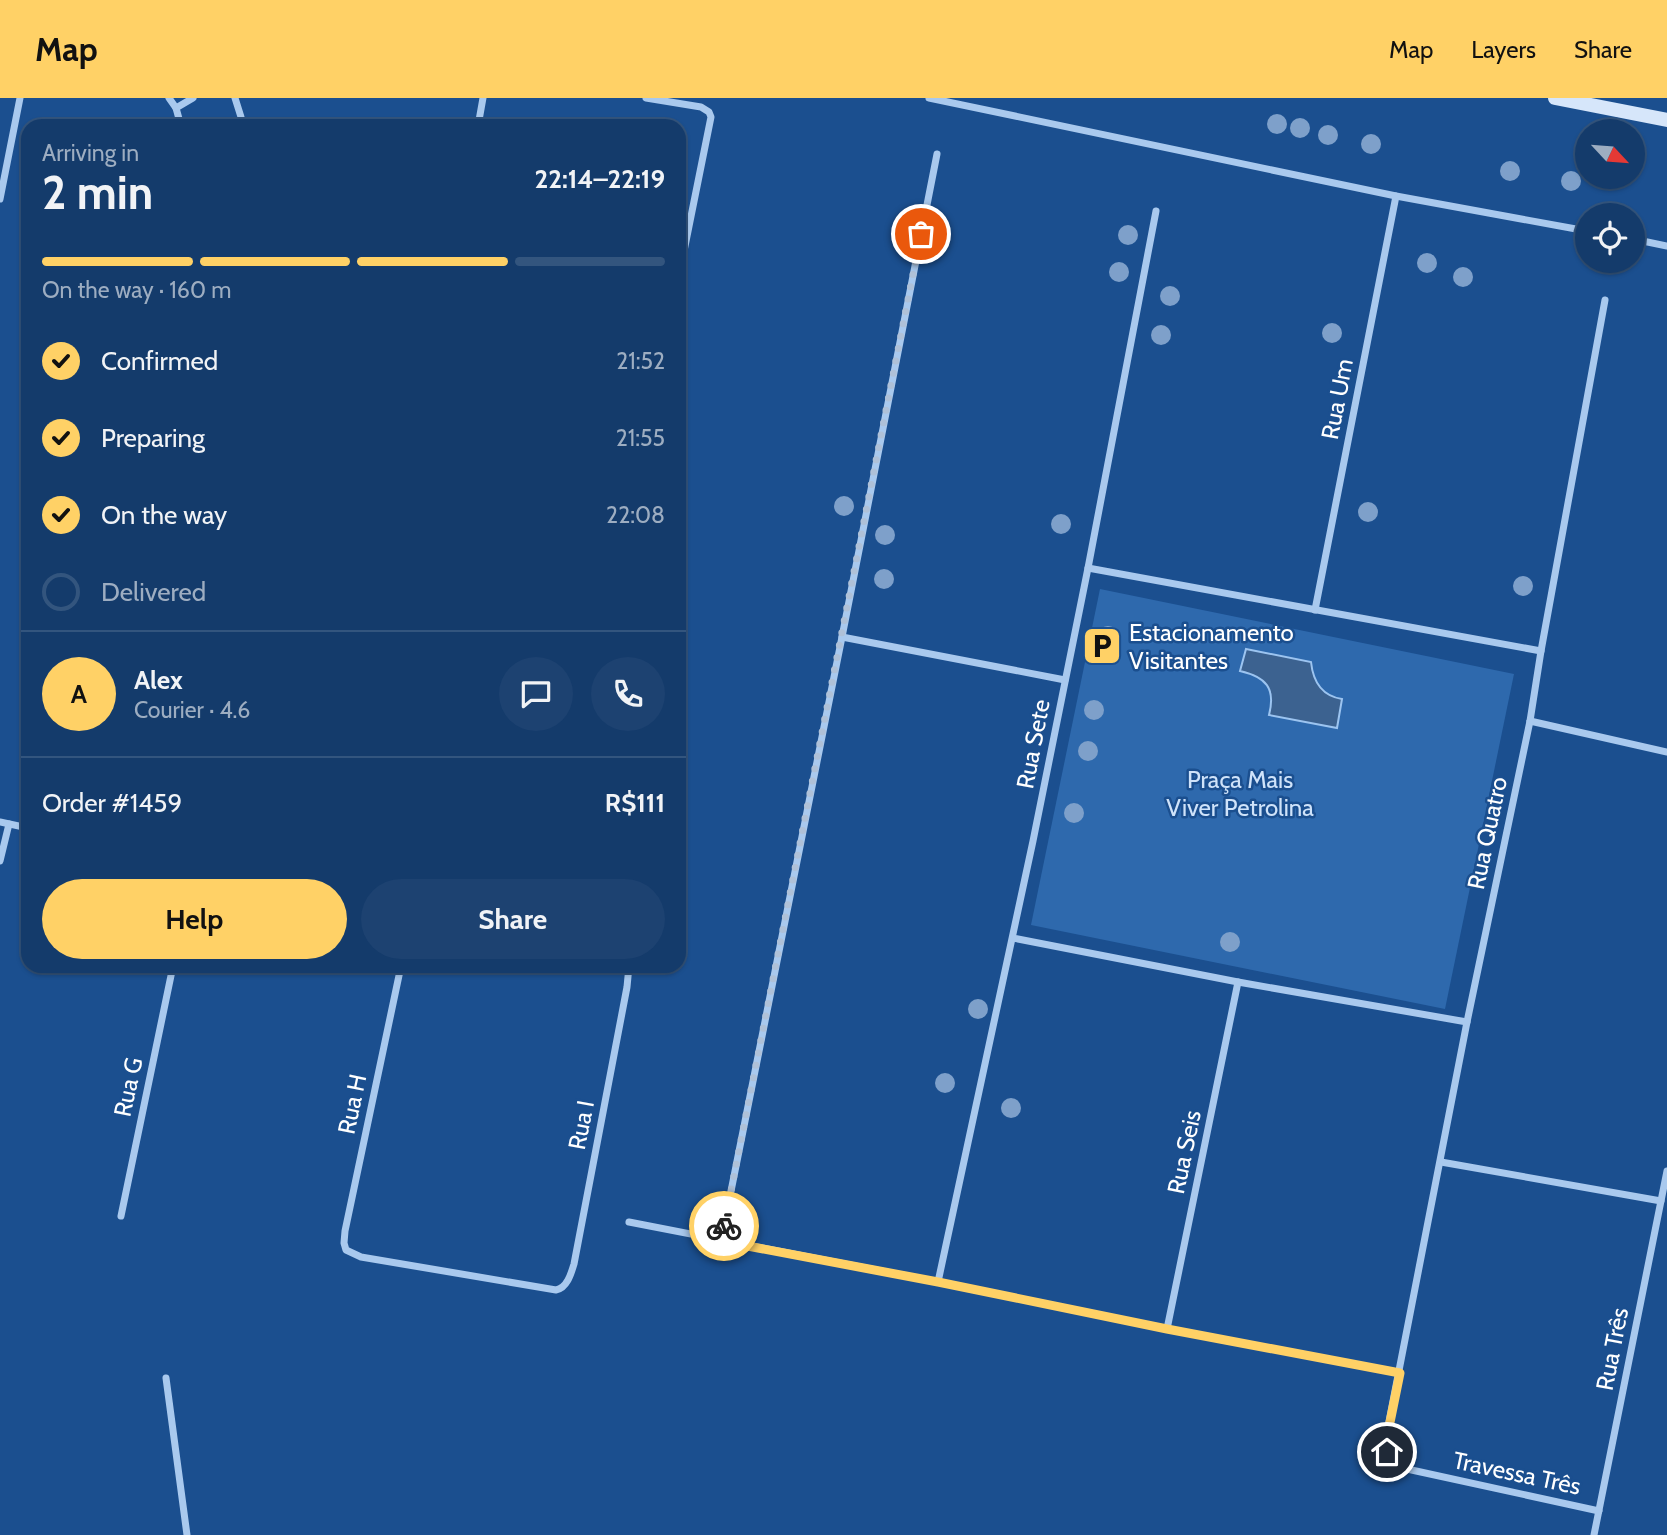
<!DOCTYPE html>
<meta charset="utf-8">
<style>
body{margin:0;font-family:Cabin,sans-serif;background:#1d4271;color:#f1f3f6;height:100vh;display:flex;flex-direction:column;font-size:26px;white-space:nowrap}
*{box-sizing:border-box;margin:0}
p{font-size:23px;color:#9dadc1}
.icon{flex:none;width:38px;height:38px;fill:none;stroke:currentColor;stroke-width:2;stroke-linecap:round;stroke-linejoin:round}
.map{position:relative;flex:1;overflow:hidden}
.details{position:absolute;left:21px;top:21px;width:665px;height:854px;display:flex;flex-direction:column;background:#143b6b;border-radius:21px;box-shadow:0 2px 5px #0004,0 0 0 2px #33557e}
.details>*{flex:none}
.needle{width:46px;rotate:116deg}
.controls{position:absolute;left:1575px;top:21px;display:grid;gap:14px}
.controls a{display:grid;place-items:center;width:70px;height:70px;border-radius:50%;background:#143b6b;box-shadow:0 2px 5px #0004,0 0 0 2px #33557e;font-size:35px}
.pin{position:absolute;display:grid;place-items:center;width:60px;height:60px;color:#fff;margin:-30px;border:4px solid #fff;border-radius:50%;box-shadow:0 2px 7px #0007}
.courier{position:absolute;display:grid;place-items:center;width:70px;height:70px;margin:-35px;border:5px solid #ffd166;border-radius:50%;background:#fff;color:#222;box-shadow:0 2px 9px #0007}
.headline em{font-style:normal;font-weight:700}
.headline div{display:flex;flex-direction:column-reverse}
.headline{display:flex;align-items:center;justify-content:space-between;height:119px;padding:0 21px}
h1{font-size:46px;font-weight:700;line-height:52px}
.bar{display:grid;grid-template-columns:repeat(4,1fr);gap:10px 7px;align-content:center;height:84px;padding:0 21px}
.bar i{height:9px;border-radius:5px;background:#33557e}
.bar .selected{background:#ffd166}
.bar p{grid-column:span 4}
.line{display:flex;align-items:center;gap:18px;padding:0 21px;border-top:2px solid #33557e}
.line div{flex:1}
.round{display:grid;place-items:center;flex:none;width:74px;height:74px;border-radius:37px;background:#1d4271}
ol{padding:0 21px;list-style:none}
li{display:flex;align-items:center;gap:21px;height:77px}
li p{margin-inline-start:auto}
li .icon{padding:7px;border-radius:50%;background:#ffd166;color:#111;stroke-width:4}
li:last-child{color:#9dadc1}
li i{width:38px;height:38px;border:4px solid #33557e;border-radius:50%}
.action{display:flex;gap:14px;margin-top:auto;padding:14px 21px}
.action a{flex:1;height:80px;border-radius:42px;background:#ffd166;color:#111;font-size:28px;font-weight:700;line-height:80px;text-align:center}
.action a+a{background:#1d4271;color:#f1f3f6}
header{display:flex;align-items:center;gap:42px;box-sizing:border-box;height:98px;padding:0 35px;background:#ffd166;color:#111}
header strong{font-size:33px}
nav{display:flex;gap:38px;margin-inline-start:auto;font-size:24px}
.map>svg:first-child{display:block}
.green{fill:#2e69ad}
.water{fill:#3c6290;stroke:#9cc4f0;stroke-width:2}
.lines{fill:none;stroke-linecap:round;stroke-linejoin:round}
.minor{stroke:#a9c9ee;stroke-width:7}
.secondary{stroke:#d6e6fa;stroke-width:14}
.tree{fill:#7ea0ca}
.done{stroke:#afc1d8;stroke-width:7;stroke-dasharray:0 12.6}
.route{stroke:#ffd166;stroke-width:9}
.labels{text-anchor:middle;dominant-baseline:central;stroke-width:5;stroke-linejoin:round;paint-order:stroke}
.street-label{font-size:24px;fill:#fff;stroke:#1b4f8f}
.poi-label{font-size:24px;fill:#fff;stroke:#1b4f8f;text-anchor:start}
.park-label{font-size:24px;fill:#cfe3fa;stroke:#1b4f8f}
</style>
<header>
<strong>Map</strong>
<nav><a>Map</a><a>Layers</a><a>Share</a></nav>
</header>
<div class="map">
<svg width="1667" height="1437" viewBox="0 0 1667 1437">
<rect width="100%" height="100%" fill="#1b4f8f"/>
<path class="green" d="M1100,491L1514,576L1445,911L1031,827Z"/>
<path class="water" d="M1246,551L1311,564C1313,583 1322,598 1342,601L1337,630L1269,617C1276,590 1266,579 1240,573Z"/>
<g class="lines">
<g class="minor">
<path d="M169,0L176,10L181,28"/>
<path d="M235,0L241,19V28"/>
<path d="M646,0L701,9L709,14L711,19L679,178"/>
<path d="M929,0L1396,98L1587,133"/>
<path d="M176,10L193,0"/>
<path d="M478,28L483,0"/>
<path d="M0,101L20,0"/>
<path d="M1633,141L1667,148"/>
<path d="M1088,470L1541,553"/>
<path d="M1315,512L1396,98"/>
<path d="M842,539L1065,582"/>
<path d="M1530,623L1667,654"/>
<path d="M0,724L28,730"/>
<path d="M0,763L9,726"/>
<path d="M1013,840L1238,884L1467,924"/>
<path d="M401,868L345,1133L344,1145L346,1152L361,1159L556,1192C567,1190 571,1176 574,1166L627,889L629,868"/>
<path d="M1441,1064L1661,1103"/>
<path d="M121,1118L173,868"/>
<path d="M629,1124L938,1184L1167,1231L1400,1275"/>
<path d="M721,1143L842,539L937,56"/>
<path d="M938,1184L1033,743L1088,470L1156,113"/>
<path d="M1167,1231L1238,884"/>
<path d="M166,1280L187,1437"/>
<path d="M1599,1413L1407,1371C1391,1362 1388,1358 1386,1339L1467,924L1530,623L1541,553L1605,202"/>
<path d="M1594,1437L1667,1073"/>
</g>
<path class="secondary" d="M1555,0L1667,22"/>
</g>
<g class="tree">
<circle cx="1277" cy="26" r="10"/>
<circle cx="1300" cy="30" r="10"/>
<circle cx="1328" cy="37" r="10"/>
<circle cx="1371" cy="46" r="10"/>
<circle cx="1510" cy="73" r="10"/>
<circle cx="1571" cy="83" r="10"/>
<circle cx="1128" cy="137" r="10"/>
<circle cx="1427" cy="165" r="10"/>
<circle cx="1119" cy="174" r="10"/>
<circle cx="1463" cy="179" r="10"/>
<circle cx="1170" cy="198" r="10"/>
<circle cx="1332" cy="235" r="10"/>
<circle cx="1161" cy="237" r="10"/>
<circle cx="844" cy="408" r="10"/>
<circle cx="1368" cy="414" r="10"/>
<circle cx="1061" cy="426" r="10"/>
<circle cx="885" cy="437" r="10"/>
<circle cx="884" cy="481" r="10"/>
<circle cx="1523" cy="488" r="10"/>
<circle cx="1108" cy="538" r="10"/>
<circle cx="1094" cy="612" r="10"/>
<circle cx="1088" cy="653" r="10"/>
<circle cx="1074" cy="715" r="10"/>
<circle cx="1230" cy="844" r="10"/>
<circle cx="978" cy="911" r="10"/>
<circle cx="945" cy="985" r="10"/>
<circle cx="1011" cy="1010" r="10"/>
</g>
<g class="lines">
<path class="done" d="M724,1128L921,136"/>
<path class="route" d="M724,1128L721,1143L938,1184L1167,1231L1400,1275L1387,1339V1354"/>
</g>
<defs>
<g id="parking-square" transform="scale(2.0125)"><rect x="-9" y="-9" width="18" height="18" rx="4" fill="#ffd166" stroke="#1b4f8f"/><path d="M-3.5-5.5H1a3.5 3.5 0 0 1 0 7H-1V5.5H-3.5ZM-1-3.4V-.6H.8a1.4 1.4 0 0 0 0-2.8Z" fill="#111"/></g>
</defs>
<g fill-rule="evenodd">
<use href="#parking-square" x="1102" y="548"/>
</g>
<g class="labels">
<g class="street-label">
<text transform="translate(1337 301) rotate(-79)">Rua Um</text>
<text transform="translate(1033 646) rotate(-79)">Rua Sete</text>
<text transform="translate(1487 735) rotate(-78)">Rua Quatro</text>
<text transform="translate(128 989) rotate(-78)">Rua G</text>
<text transform="translate(352 1006) rotate(-78)">Rua H</text>
<text transform="translate(581 1027) rotate(-79)">Rua I</text>
<text transform="translate(1184 1054) rotate(-78)">Rua Seis</text>
<text transform="translate(1612 1251) rotate(-79)">Rua Três</text>
<text transform="translate(1517 1375) rotate(12)">Travessa Três</text>
</g>
<g class="poi-label">
<text x="1129" y="534">Estacionamento<tspan x="1129" dy="28">Visitantes</tspan></text>
</g>
<g class="park-label">
<text x="1240" y="681">Praça Mais<tspan x="1240" dy="28">Viver Petrolina</tspan></text>
</g>
</g>
</svg>
<div class="controls">
<a><svg class="needle" viewBox="-14 -14 28 28"><path d="M0-13l5 13h-10z" fill="#e53935"/><path d="M0 13l5-13h-10z" fill="#9dadc1"/></svg></a>
<a><svg class="icon" aria-label="locate" viewBox="0 0 24 24"><circle cx="12" cy="12" r="6"/><path d="M12 2v4M12 18v4M2 12h4M18 12h4"/></svg></a>
</div>
<div class="pin" style="left:921px;top:136px;background:#ea580c"><svg class="icon" aria-label="bag" viewBox="0 0 24 24"><path d="M5 8h14l-1 12H6zM9 8a3 3 0 0 1 6 0"/></svg></div>
<div class="pin" style="left:1387px;top:1354px;background:#1f2937"><svg class="icon" aria-label="home" viewBox="0 0 24 24"><path d="M3 11l9-7 9 7M6 9v11h12V9"/></svg></div>
<div class="courier" style="left:724px;top:1128px"><svg class="icon" aria-label="bike" viewBox="0 0 24 24"><circle cx="6" cy="16" r="4"/><circle cx="18" cy="16" r="4"/><path d="M6 16l4-8h5l3 8M10 8l3 8H6M13 5h3"/></svg></div>
<section class="details">
<div class="headline"><div><h1>2 min</h1><p>Arriving in</p></div><em>22:14–22:19</em></div>
<div class="bar"><i class="selected"></i><i class="selected"></i><i class="selected"></i><i></i><p>On the way · 160 m</p></div>
<ol>
<li><svg class="icon" aria-label="check" viewBox="0 0 24 24"><path d="M5 12l5 5 9-10"/></svg>Confirmed<p>21:52</p></li>
<li><svg class="icon" aria-label="check" viewBox="0 0 24 24"><path d="M5 12l5 5 9-10"/></svg>Preparing<p>21:55</p></li>
<li><svg class="icon" aria-label="check" viewBox="0 0 24 24"><path d="M5 12l5 5 9-10"/></svg>On the way<p>22:08</p></li>
<li><i></i>Delivered</li>
</ol>
<div class="line" style="height:126px"><b class="round" style="background:#ffd166;color:#111">A</b><div><b>Alex</b><p>Courier · 4.6</p></div><a class="round"><svg class="icon" aria-label="chat" viewBox="0 0 24 24"><path d="M4 5h16v11H9l-5 4z"/></svg></a><a class="round"><svg class="icon" aria-label="phone" viewBox="0 0 24 24"><path d="M5 4h4l2 5-3 2q2 4 5 5l2-3 5 2v4C11 20 4 13 5 4z"/></svg></a></div>
<div class="line" style="height:91px"><div>Order #1459</div><b>R$111</b></div>
<div class="action"><a>Help</a><a>Share</a></div>
</section>
</div>
